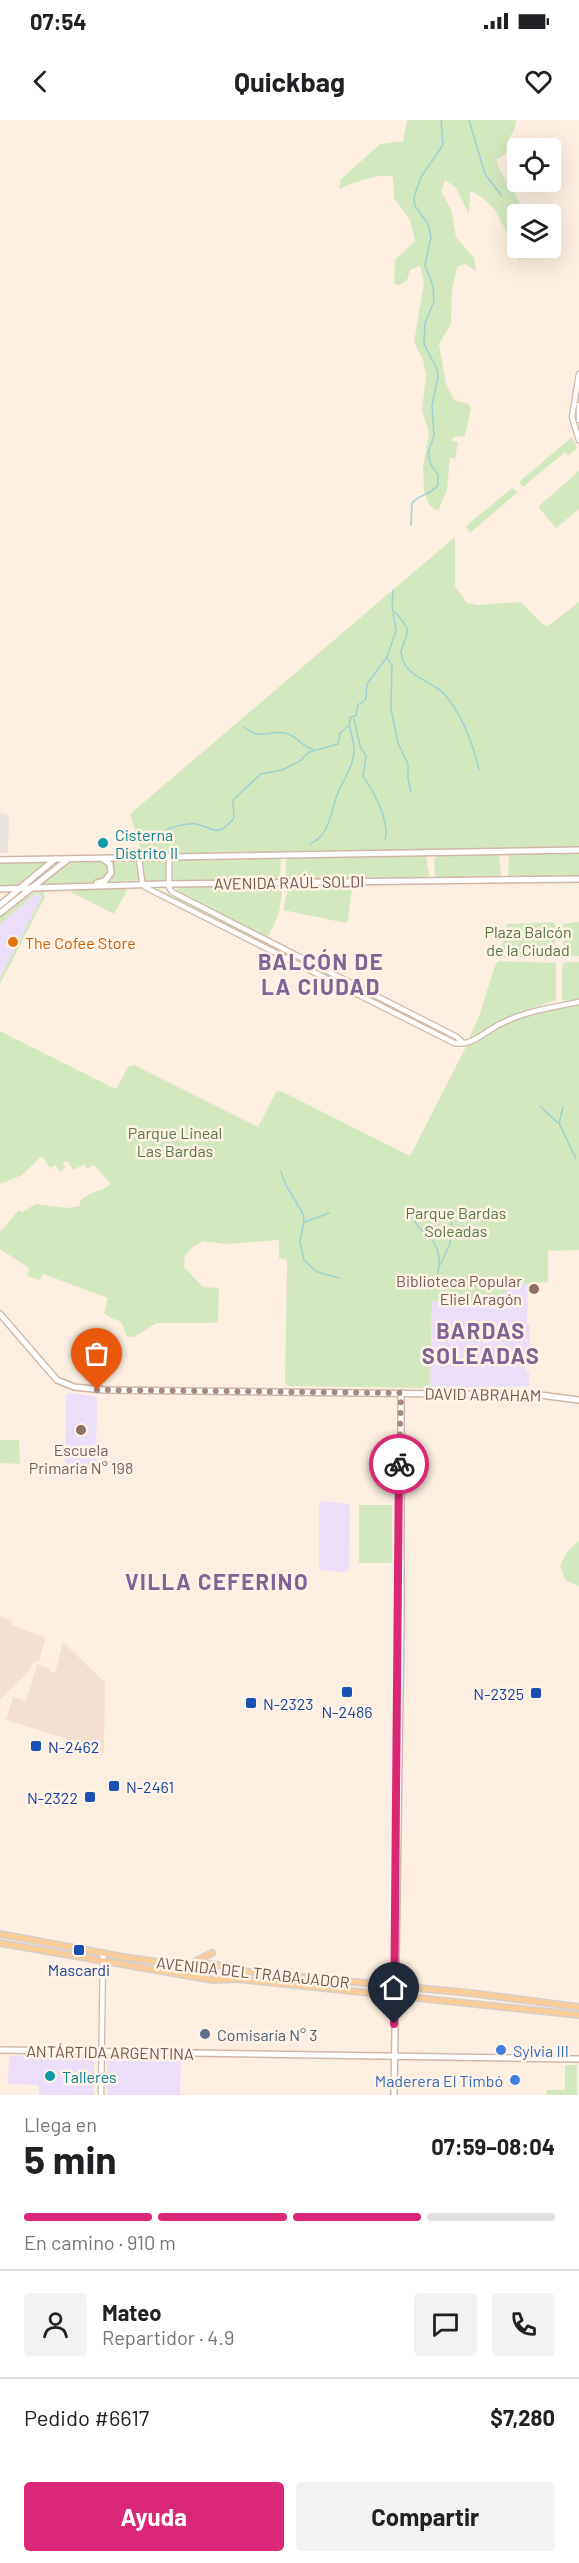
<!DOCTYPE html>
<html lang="es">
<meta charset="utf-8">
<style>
body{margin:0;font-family:Barlow,sans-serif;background:#f2f2f2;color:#202124;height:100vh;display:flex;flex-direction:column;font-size:22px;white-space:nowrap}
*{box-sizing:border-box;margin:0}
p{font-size:20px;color:#757577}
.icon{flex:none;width:33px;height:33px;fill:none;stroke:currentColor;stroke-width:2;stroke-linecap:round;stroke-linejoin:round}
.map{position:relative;height:1975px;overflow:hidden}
.drawer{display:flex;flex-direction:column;background:#fff;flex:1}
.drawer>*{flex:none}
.buttons{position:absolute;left:507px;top:18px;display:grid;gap:12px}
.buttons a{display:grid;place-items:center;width:54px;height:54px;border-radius:6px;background:#fff;box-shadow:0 6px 24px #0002;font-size:30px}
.pin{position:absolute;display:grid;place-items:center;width:51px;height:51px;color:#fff;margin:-62px -26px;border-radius:50% 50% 50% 0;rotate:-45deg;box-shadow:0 0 6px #0007}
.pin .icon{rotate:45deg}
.courier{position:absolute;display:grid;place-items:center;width:60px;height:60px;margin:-30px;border:4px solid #db2777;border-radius:50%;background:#fff;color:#222;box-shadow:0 2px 8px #0007}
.summary em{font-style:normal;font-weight:700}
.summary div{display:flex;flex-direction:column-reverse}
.summary{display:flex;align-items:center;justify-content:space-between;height:102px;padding:0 24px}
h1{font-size:39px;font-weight:700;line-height:45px}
.bar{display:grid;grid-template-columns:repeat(4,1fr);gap:9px 6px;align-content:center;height:72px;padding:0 24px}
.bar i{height:8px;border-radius:4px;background:#e0e0e0}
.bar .current{background:#db2777}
.bar p{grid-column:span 4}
.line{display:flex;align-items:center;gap:15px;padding:0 24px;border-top:2px solid #e0e0e0}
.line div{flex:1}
.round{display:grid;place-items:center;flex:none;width:63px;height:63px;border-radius:6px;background:#f2f2f2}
.primary-button{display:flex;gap:12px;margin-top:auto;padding:12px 24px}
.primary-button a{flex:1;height:69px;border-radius:6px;background:#db2777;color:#fff;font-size:24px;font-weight:700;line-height:69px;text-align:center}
.primary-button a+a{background:#f2f2f2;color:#202124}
.status{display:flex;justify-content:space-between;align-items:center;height:42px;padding:0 30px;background:#fff;direction:ltr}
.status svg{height:16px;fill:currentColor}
header{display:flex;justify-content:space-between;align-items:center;height:78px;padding:0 24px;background:#fff;font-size:27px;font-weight:700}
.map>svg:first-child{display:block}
.residential{fill:#f3e0d0}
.industrial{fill:#eae2dd}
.education{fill:#ecdef8}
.green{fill:#d4e8c0}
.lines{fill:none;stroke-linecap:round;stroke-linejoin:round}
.stream{stroke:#9dd2d6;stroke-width:1.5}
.tertiary-casing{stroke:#ceb8ab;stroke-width:7}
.secondary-casing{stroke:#d1b7a9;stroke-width:8}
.primary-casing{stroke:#d8cfcc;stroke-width:8}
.tertiary{stroke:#fff;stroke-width:4.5}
.secondary{stroke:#fff;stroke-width:5}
.primary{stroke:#f9ce9a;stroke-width:5}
.done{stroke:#a28a7e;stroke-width:6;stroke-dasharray:0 10.8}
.route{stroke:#db2777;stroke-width:8}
.culture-dot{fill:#0f9aa8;stroke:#fff3e7;stroke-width:2}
.food-dot{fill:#e8710a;stroke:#fff3e7;stroke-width:2}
.education-dot{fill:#8d6e63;stroke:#fff3e7;stroke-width:2}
.transit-dot{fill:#1a4fb4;stroke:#fff3e7;stroke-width:2}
.service-dot{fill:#5c6f8a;stroke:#fff3e7;stroke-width:2}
.shop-dot{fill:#3f7fe0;stroke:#fff3e7;stroke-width:2}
.labels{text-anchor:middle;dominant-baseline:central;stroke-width:5;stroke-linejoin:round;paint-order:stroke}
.culture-label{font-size:16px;fill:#0d838f;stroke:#fff3e7;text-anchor:start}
.street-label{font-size:16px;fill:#725449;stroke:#fff3e7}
.park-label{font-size:16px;fill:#567841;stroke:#fff3e7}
.food-label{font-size:16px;fill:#c56008;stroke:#fff3e7;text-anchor:start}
.education-label{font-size:16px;fill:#785e54;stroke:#fff3e7;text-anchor:end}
.transit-label{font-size:16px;fill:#164399;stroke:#fff3e7;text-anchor:start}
.service-label{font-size:16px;fill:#4e5e75;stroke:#fff3e7;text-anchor:start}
.shop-label{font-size:16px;fill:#366cbe;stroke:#fff3e7;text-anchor:start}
.district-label{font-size:22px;font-weight:bold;letter-spacing:1.5px;fill:#816496;stroke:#fff3e7}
</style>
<div class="status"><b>07:54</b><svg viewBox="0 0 49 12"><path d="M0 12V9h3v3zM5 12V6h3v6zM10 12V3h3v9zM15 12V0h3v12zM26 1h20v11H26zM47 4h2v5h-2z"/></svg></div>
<header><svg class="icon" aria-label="back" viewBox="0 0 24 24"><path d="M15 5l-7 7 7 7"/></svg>Quickbag<svg class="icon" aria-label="heart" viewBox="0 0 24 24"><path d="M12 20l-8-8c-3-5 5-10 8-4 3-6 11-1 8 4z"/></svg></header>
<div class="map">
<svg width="579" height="1975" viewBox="0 0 579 1975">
<rect width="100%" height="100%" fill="#fcefe1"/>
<g class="residential">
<path d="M0,1496L12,1501L11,1505L44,1517L45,1519L39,1541L32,1544L30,1551L0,1579Z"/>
<path d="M63,1522L105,1563L104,1633L98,1634L97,1628L6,1600L13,1577L26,1581L37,1544L49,1548V1551L55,1553Z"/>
</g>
<path class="industrial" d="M0,693L9,695L8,733H0Z"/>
<g class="education">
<path d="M36,773H40L42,776L0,858V804Z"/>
<path d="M528,1164L527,1204L530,1205V1239L525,1243V1251L529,1252V1266L430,1268L432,1181L487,1182L510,1165Z"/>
<path d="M68,1273L95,1276L97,1279L96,1341L92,1345L67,1344L65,1342L66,1276Z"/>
<path d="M323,1381L348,1384L350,1387L349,1449L345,1452L321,1450L319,1446V1384Z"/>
<path d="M11,1936L92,1937L94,1939V1975H39V1965L8,1964L9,1939Z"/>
<path d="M109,1938L178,1939L181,1942L180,1975H107V1940Z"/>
</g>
<g class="green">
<path d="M407,0H516C516,9 512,12 509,20C506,30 508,36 496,39C501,60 519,72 523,94H518V128H530L527,135L519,140L515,126L494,89L482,77L470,71L469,94L455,67L445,60L441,71L451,89L456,117L474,138L476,151L465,144L457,147L452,170L451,204L439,224L446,264L454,280L468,284L471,288L465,316L453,317L452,321L458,322L455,339L450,337L447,370L438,391L429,385L424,371L423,347L429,314L422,290L426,256L423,240L414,222L424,162L420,146L410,150L407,160L400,165L394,164L395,140L415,121L410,100L394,78L393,57C376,52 355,63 339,69L341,59L380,24L403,21Z"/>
<path d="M572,317L577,328L568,336L565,332L523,367L519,362Z"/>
<path d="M579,351V389L556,408L540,389L539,386Z"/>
<path d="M512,368L518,372L470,413L466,406Z"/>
<path d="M455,417V466L467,483L478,485L521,482L542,504L548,506L579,482V727L142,734L130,694Z"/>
<path d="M579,733V756L511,757L508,755L509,734Z"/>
<path d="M438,735H499L501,755L498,757H438L435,755L434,739Z"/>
<path d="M426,736L429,755L427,758L289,760L286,758V740L289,737Z"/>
<path d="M277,738L281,740L280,758L278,760L175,761L171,760V743L174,739Z"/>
<path d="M145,739L166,740V761H144L142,743Z"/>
<path d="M102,740L108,745L109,753L102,762L44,764L45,760L69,741Z"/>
<path d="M108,740L136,741L139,760L105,762L109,759Z"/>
<path d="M0,742H43L44,745L22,765L0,766Z"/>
<path d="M349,765L352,768L348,800L346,803L283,790L289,766Z"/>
<path d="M277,766L282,770L279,793L269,815L266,817L177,773L176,770L179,767Z"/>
<path d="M125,768L127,771L114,794L71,772L73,769Z"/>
<path d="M156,768L263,821L264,823L156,771Z"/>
<path d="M36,770L44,772L45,777L0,864V858L42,776L36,773L0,804V795L31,771Z"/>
<path d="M553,802L556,806L554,837H499L507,804Z"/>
<path d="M579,802V836L564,837L562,804Z"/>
<path d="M499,841L556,843V880L507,897L471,920L469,918L480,894L495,845Z"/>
<path d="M565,842H579V879L565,881L562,879V846Z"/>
<path d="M579,884V1130L548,1131V1162L510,1165C496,1191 457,1181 432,1181L430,1268L288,1266L285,1263L287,1142L285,1139L279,1138V1120L225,1124L203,1121L194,1126L185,1135L184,1147L203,1167L219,1168L218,1201L214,1203H157L134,1217H127L121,1202L109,1197L104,1193L108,1178L43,1154L40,1160L27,1156L29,1148L0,1129V1112L19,1090L22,1092L36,1084L67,1088L80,1086V1081C90,1071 101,1072 111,1064L94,1045L87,1049L84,1044L74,1050L67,1041L63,1043L65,1047L60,1052L55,1045L50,1048L42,1036L22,1055L0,1064V911L116,969L128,947L134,945L258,1007L276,972L281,971L410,1036L467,925L518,898Z"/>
<path d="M0,1320H19L20,1344L0,1343Z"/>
<rect x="359" y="1385" width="33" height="58"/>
<path d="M579,1421V1466L565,1460L560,1446L567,1432Z"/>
<path d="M565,1945H577V1975H546L547,1970H565Z"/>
</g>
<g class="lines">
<g class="stream">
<path d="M469,0L485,54L502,76"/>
<path d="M411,405L412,383C419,374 431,375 438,365V355L431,345L428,333L434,316L432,285L438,257L437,249L424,224L425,203L434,181L433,166L425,145L431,117L428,104L415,86L414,77L421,57L443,25L441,0"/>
<path d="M395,492C414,513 407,510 401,532C403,558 432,559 446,576C463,597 473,624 479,650"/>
<path d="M387,537L392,546L391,589L398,623L408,644V659L411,672"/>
<path d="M354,599L360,626L366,636L363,656C374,672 390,701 385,720"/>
<path d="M244,607C261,621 267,610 285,613C297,615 301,627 313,629"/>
<path d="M167,709C176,707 187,702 196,704C214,707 216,720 234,698L233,680L261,654L282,650L300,641L309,632L338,624L340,613L348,606"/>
<path d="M310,724C331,715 330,691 338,673C344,658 354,646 354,630C355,619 347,609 350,598L356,595L358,585L366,579L367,564L387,537L396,511L392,484L393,470"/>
<path d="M541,987L558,1003"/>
<path d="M563,987L559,1003L576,1039"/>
<path d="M281,1052L286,1065L303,1094L304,1100L300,1122L304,1140L317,1152L339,1158"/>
<path d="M414,1097C417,1110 423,1110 431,1119C441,1130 441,1148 435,1161"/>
<path d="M305,1102L329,1093"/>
<path d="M440,1145L450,1124L452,1098"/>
</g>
<g class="tertiary-casing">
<g id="tertiary">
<path d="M579,254L572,297L579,320"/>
<path d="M579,285V300"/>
<path d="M169,736V767L172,772L457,917L463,923"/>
<path d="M139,737L142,762L145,767L454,923C469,926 480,916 493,908C519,892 549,888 579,882"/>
<path d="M101,1975L103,1833"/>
</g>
</g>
<g class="secondary-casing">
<g id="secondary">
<path d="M0,740L579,730"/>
<path d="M97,763L105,761L111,753L110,744L103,739"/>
<path d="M0,769L163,764L579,759"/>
<path d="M0,785L55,739"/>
<path d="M0,793L67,740"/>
<path d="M0,1194L57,1260L74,1267L104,1270L540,1275L579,1280"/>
<path d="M0,1930L579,1939"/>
<path d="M394,1975L401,1507V1273"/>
</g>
</g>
<g class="primary-casing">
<g id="primary">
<path d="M0,1814L129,1838L183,1845L214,1844L240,1851L470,1873L579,1887"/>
<path d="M0,1823L213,1860L237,1859L579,1895"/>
<path d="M192,1843L212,1833"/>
</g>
</g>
<use href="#tertiary" class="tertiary"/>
<use href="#secondary" class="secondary"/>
<use href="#primary" class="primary"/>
</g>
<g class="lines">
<path class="done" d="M97,1270L401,1273L399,1344"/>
<path class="route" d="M394,1904L399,1344"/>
</g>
<g class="culture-dot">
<circle cx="103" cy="723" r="6"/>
<circle cx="50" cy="1956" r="6"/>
</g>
<circle class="food-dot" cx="13" cy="822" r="6"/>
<g class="education-dot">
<circle cx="534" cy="1169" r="6"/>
<circle cx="81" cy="1310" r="6"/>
</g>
<g class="transit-dot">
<rect x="341" y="1566" width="12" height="12" rx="3"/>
<rect x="530" y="1567" width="12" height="12" rx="3"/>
<rect x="245" y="1577" width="12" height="12" rx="3"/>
<rect x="30" y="1620" width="12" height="12" rx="3"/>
<rect x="108" y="1660" width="12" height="12" rx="3"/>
<rect x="84" y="1671" width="12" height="12" rx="3"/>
<rect x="73" y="1824" width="12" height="12" rx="3"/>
</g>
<circle class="service-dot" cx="205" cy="1914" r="6"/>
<g class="shop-dot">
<circle cx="501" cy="1930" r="6"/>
<circle cx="515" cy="1960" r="6"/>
</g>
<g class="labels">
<g class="culture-label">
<text x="115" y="714">Cisterna<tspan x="115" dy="18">Distrito II</tspan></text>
<text x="62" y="1956">Talleres</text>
</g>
<g class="street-label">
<text transform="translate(289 762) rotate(-1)">AVENIDA RAÚL SOLDI</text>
<text transform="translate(483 1274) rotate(1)">DAVID ABRAHAM</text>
<text transform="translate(253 1852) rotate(6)">AVENIDA DEL TRABAJADOR</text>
<text transform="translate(110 1932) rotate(1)">ANTÁRTIDA ARGENTINA</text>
</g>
<g class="park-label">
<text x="528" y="811">Plaza Balcón<tspan x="528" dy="18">de la Ciudad</tspan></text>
<text x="175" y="1012">Parque Lineal<tspan x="175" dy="18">Las Bardas</tspan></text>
<text x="456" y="1092">Parque Bardas<tspan x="456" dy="18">Soleadas</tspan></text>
</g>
<g class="food-label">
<text x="25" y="822">The Cofee Store</text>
</g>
<g class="education-label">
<text x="522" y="1160">Biblioteca Popular<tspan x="522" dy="18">Eliel Aragón</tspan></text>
<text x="81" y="1329" text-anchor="middle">Escuela<tspan x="81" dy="18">Primaria N° 198</tspan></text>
</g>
<g class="transit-label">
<text x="524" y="1573" text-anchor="end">N-2325</text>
<text x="263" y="1583">N-2323</text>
<text x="347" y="1591" text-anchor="middle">N-2486</text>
<text x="48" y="1626">N-2462</text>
<text x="126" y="1666">N-2461</text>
<text x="78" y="1677" text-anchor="end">N-2322</text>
<text x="79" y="1849" text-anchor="middle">Mascardi</text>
</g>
<g class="service-label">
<text x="217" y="1914">Comisaría N° 3</text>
</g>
<g class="shop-label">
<text x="513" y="1930">Sylvia III</text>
<text x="503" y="1960" text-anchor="end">Maderera El Timbó</text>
</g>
<g class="district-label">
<text x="321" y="841">BALCÓN DE<tspan x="321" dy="25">LA CIUDAD</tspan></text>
<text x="481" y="1210">BARDAS<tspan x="481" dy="25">SOLEADAS</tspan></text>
<text x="217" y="1461">VILLA CEFERINO</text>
</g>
</g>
</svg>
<div class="buttons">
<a><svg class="icon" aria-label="locate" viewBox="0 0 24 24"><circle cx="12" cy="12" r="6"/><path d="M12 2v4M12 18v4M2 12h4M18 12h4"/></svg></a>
<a><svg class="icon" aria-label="layers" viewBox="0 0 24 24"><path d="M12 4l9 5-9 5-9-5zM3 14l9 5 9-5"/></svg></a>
</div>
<div class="pin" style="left:97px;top:1270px;background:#ea580c"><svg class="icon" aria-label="bag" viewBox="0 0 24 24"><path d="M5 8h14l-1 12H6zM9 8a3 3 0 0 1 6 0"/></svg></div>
<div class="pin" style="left:394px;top:1904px;background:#1f2937"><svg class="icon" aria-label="home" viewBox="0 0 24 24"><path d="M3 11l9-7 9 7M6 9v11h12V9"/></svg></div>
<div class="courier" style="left:399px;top:1344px"><svg class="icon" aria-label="bike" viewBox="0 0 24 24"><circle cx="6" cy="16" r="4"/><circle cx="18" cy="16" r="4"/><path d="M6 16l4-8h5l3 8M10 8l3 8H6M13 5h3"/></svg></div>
</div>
<section class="drawer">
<div class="summary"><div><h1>5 min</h1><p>Llega en</p></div><em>07:59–08:04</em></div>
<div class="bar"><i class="current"></i><i class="current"></i><i class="current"></i><i></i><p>En camino · 910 m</p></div>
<div class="line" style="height:108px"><a class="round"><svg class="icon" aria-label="person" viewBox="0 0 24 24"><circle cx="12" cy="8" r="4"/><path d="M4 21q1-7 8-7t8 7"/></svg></a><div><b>Mateo</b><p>Repartidor · 4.9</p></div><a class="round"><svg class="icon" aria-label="chat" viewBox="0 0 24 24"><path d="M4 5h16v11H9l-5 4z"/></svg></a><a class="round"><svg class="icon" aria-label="phone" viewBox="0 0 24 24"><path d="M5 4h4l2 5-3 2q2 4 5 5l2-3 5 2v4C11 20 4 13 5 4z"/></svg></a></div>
<div class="line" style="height:78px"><div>Pedido #6617</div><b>$7,280</b></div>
<div class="primary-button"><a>Ayuda</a><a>Compartir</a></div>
</section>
